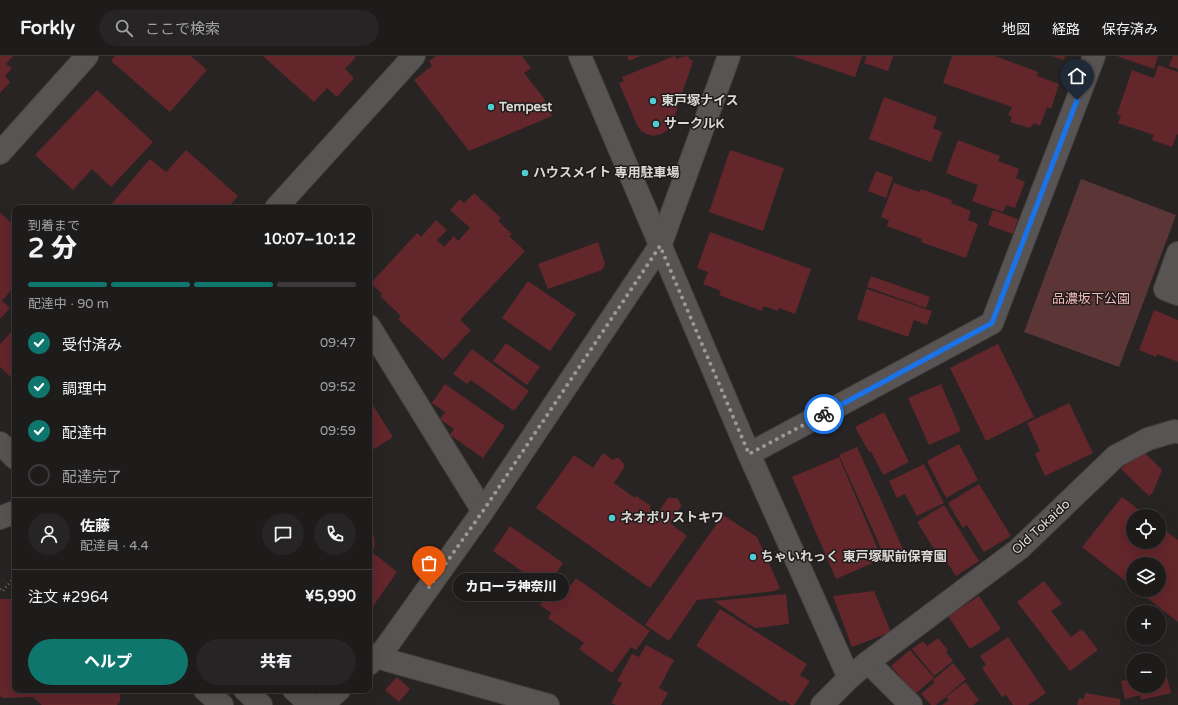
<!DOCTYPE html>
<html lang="ja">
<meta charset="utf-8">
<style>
body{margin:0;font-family:"Varela Round","Noto Sans JP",sans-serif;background:#262424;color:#f1f3f6;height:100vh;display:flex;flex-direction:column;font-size:15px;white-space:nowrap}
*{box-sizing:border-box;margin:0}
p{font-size:13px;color:#a1a1a3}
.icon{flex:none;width:22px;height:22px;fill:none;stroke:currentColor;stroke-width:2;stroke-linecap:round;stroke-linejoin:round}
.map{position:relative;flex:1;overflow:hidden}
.panel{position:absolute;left:12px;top:149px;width:360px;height:488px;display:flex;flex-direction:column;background:#1e1b1b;border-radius:8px;box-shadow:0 4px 16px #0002,0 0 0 1px #3c393a}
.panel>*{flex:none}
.tools{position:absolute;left:1126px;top:453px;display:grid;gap:8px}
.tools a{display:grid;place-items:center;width:40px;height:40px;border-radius:50%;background:#1e1b1b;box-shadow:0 4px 16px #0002,0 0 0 1px #3c393a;font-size:20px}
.pin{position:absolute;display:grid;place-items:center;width:34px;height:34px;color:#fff;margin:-41px -17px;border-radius:50% 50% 50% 0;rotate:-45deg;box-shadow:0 0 4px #0007}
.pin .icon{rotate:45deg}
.courier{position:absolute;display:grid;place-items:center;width:40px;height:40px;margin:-20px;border:3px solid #1a73e8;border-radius:50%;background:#fff;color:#222;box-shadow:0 1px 5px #0007}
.bubble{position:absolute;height:28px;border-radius:14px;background:#1e1b1b;box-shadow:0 4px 16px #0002,0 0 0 1px #3c393a;font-size:13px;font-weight:800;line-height:28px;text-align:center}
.head em{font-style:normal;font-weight:800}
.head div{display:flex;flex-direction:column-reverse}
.head{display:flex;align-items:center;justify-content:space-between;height:68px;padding:0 16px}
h1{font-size:26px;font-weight:800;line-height:30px}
.bar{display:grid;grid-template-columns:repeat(4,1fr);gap:6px 4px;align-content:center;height:48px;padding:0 16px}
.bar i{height:5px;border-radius:3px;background:#3c393a}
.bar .on{background:#0f766e}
.bar p{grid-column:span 4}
.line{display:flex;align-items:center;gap:10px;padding:0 16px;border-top:1px solid #3c393a}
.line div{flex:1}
.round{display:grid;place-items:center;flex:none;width:42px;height:42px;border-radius:21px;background:#262424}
ol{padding:0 16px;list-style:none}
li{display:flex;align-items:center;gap:12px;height:44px}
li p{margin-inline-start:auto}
li .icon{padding:4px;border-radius:50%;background:#0f766e;color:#fff;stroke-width:4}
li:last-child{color:#a1a1a3}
li i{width:22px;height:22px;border:2px solid #3c393a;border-radius:50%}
.primary-button{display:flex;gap:8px;margin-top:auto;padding:8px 16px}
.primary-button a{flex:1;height:46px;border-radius:24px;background:#0f766e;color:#fff;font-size:16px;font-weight:800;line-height:46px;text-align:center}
.primary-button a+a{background:#262424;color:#f1f3f6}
header{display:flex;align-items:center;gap:24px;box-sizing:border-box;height:56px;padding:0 20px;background:#1e1b1b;border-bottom:1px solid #3c393a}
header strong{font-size:19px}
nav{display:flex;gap:22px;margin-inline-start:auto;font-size:14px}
.search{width:280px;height:36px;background:#262424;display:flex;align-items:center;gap:10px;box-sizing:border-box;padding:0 14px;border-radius:22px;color:#a1a1a3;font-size:15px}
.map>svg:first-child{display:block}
.green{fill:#5c3637}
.building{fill:#63262b}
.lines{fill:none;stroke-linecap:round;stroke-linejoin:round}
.minor-casing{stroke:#464242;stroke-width:24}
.tertiary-casing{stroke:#464242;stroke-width:24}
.secondary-casing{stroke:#464242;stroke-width:24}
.path{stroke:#706c6c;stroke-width:2.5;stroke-dasharray:1 3;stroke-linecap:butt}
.minor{stroke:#595454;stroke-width:22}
.tertiary{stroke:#595454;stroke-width:22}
.secondary{stroke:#595454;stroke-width:22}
.done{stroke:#9c9999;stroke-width:4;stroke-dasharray:0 7.2}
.route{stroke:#1a73e8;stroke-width:5}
.poi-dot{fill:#52ccd0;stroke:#1f1b1b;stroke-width:1.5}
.labels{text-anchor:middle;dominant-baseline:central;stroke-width:3;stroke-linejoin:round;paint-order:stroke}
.poi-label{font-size:13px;font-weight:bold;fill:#dbd8d8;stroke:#1f1b1b;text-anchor:start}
.park-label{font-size:13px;fill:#f6b9b9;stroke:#1f1b1b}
.street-label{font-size:13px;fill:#dbd8d8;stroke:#1f1b1b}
</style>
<header>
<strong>Forkly</strong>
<div class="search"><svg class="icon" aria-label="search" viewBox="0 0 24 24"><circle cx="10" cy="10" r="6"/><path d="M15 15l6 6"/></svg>ここで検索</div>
<nav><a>地図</a><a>経路</a><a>保存済み</a></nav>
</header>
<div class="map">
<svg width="1178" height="649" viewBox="0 0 1178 649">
<rect width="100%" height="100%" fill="#282424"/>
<path class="green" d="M1081,123L1176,159L1119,311L1024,276Z"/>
<g class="building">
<path d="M0,0H13L6,8L12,12L5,20L10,26L0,37Z"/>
<path d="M115,0H191L207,14L170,56L111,5Z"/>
<path d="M263,0H354L356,1L345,13L354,22L337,41L327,32L314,46Z"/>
<path d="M436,0H522L531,12L524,17L543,41L552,60L469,95L414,24L432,10L429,5Z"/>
<path d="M627,0H640L629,5Z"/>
<path d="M674,0H675L676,3L686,0L689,1V3L693,5L672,68L668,74L661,78L654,80L647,78L641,75L637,69L619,27L624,25L622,21Z"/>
<path d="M792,0H862L855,21Z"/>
<path d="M867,0H893L888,15L864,7Z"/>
<path d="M952,0H995L1038,16L1037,20L1059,28L1051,53L1047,51L1040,70L1034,67L1030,72L1010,66L1012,61L1008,59L1012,51L943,27Z"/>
<path d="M1052,0H1065L1064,4Z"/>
<path d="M1117,0H1158L1154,13Z"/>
<path d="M1173,0H1178V13L1169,10Z"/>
<path d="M1158,9L1178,16V79L1177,78L1172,91L1152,84L1154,79L1118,67L1121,60L1117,58L1132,14L1154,22Z"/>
<path d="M97,34L153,86L111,131L92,113L73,134L35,99Z"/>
<path d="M884,41L937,61L933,72L942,76L931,106L869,83Z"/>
<path d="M958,84L1000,100L998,105L1019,113L1016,122L1025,126L1015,152L1006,149L1003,156L972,145L978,129L946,117Z"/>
<path d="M186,94L238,140L228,152H108L150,103L166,116Z"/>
<path d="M730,94L784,112L763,175L709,156Z"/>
<path d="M876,115L893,121L886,142L868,135Z"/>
<path d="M894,127L919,136L921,133L952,144L951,147L971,155L968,164L978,168L966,202L921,186L922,183L887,170L889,164L881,161Z"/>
<path d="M474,137L501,162L498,165L512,178L509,180L525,195L460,264L471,274L443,304L398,263L401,260L380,240L382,238L371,227L417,177L421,181L436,164L447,174L437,184L444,191L454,180L458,185L470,172L450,154L460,143L464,147Z"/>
<path d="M993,154L1018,163L1013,178L988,169Z"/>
<path d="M0,157L15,170V230L2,245L10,252L0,263Z"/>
<path d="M710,176L811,213L795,258L779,252L778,255L764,250L762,255L719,239L721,235L703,228L708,216L697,212Z"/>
<path d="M598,186L605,208L602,214L548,233L538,208Z"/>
<path d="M871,220L930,241L926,252L867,231Z"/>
<path d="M528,225L576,258L550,295L502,262Z"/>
<path d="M867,233L932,255L927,269L914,264L908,281L857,263Z"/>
<path d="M1154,254L1178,264V306L1157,298L1156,301L1139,294Z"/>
<path d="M15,272V325L0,311V288Z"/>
<path d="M506,287L540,311L527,329L493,305Z"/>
<path d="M998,288L1034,361L986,385L950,312Z"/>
<path d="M472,293L529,335L514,355L471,324L467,328L453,318Z"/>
<path d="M445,328L505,370L483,402L450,379L454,373L440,363L445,356L432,347Z"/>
<path d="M941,328L961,375L929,389L908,342Z"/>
<path d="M369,343L393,381L369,396Z"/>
<path d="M1069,347L1093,397L1045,420L1035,398L1040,395L1027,367Z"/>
<path d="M884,356L909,406L883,419L871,395L869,396L855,371Z"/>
<path d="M959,388L978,424L946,442L927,405Z"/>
<path d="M857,391L903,493L885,501L839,399Z"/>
<path d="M603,397L613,404L616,402H619L624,408V412L614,427L635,442L636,440L651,450L649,452L657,458L668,442H677L681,448V451L670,467L687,480L650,532L536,452L574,399L593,412Z"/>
<path d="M1145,397L1162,414L1153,436L1149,440L1121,413L1136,398Z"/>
<path d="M839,401L882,503L836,523L792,421Z"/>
<path d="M924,408L944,447L917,460L905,438L897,442L889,425Z"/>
<path d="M979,428L1011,480L984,496L967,469L963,472L948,447Z"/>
<path d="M1122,441L1147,460H1133V486H1159V470L1178,484V566L1137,534H1159V508H1133V531L1082,491Z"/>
<path d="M944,449L979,505L956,520L939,494L936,496L917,466Z"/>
<path d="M723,459L757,481L780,532L775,535L697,544L669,585L645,569Z"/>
<path d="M510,470L563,507L546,532L493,495Z"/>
<path d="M369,474L374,480L375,489L372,496L397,516L369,556Z"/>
<path d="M576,522L650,575L636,594L631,591L612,617L579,593L584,587L548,562L551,557L540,549L557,525L568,533Z"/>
<path d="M1044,525L1062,548L1051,555L1071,581L1082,573L1098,594L1070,615L1017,546Z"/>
<path d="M874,535L891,576L852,591L833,540Z"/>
<path d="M786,538L789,568L755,572L714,545Z"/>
<path d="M979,540L1001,573L970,593L948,560Z"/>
<path d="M0,543H15V634H121L120,645L117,649H42L33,641L3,642L0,640Z"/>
<path d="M720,553L807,608L800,619L810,625L794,649H791L784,644L782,646L696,590Z"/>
<path d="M1008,581L1046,637L1028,649H1013L1006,639L1002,641L982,612L986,609L980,600Z"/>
<path d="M938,582L948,594L946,596L953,605L934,620L912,593L923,585L927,590Z"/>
<path d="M646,589L674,604L659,632L668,637L661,649H616L611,647L622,627L617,625L632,598L639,601Z"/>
<path d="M910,594L934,622L915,638L891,610Z"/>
<path d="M953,607L966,623L936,649H931L921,638L934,627L933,624Z"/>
<path d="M1164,610L1171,637L1141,644L1140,639L1125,643L1121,625L1132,623L1130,618L1133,617V630H1159V611Z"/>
<path d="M397,621L410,633L399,646L385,634Z"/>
<path d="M965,626L979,644L973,649H942L949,644L946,641Z"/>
<path d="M1085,637L1120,643V649H1077L1079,642L1084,643Z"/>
</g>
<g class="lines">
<g class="minor-casing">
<g id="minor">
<path d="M0,97L87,0"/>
<path d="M276,152L414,0"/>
<path d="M1178,197L1165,233L1178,238"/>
<path d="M369,270L483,455"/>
<path d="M749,398L992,267L1094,0"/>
<path d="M0,462L12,457L15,459"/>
<path d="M376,601L548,649"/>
<path d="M868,606L911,649"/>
<path d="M369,608L384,594L483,455L660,190"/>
<path d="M205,634L222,649"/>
<path d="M322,649L339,634"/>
<path d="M822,649L849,622L868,606L1019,493L1116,400L1148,383L1175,375L1178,376"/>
</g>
</g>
<g class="tertiary-casing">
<g id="tertiary">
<path d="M580,0L749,398L849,622"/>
<path d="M660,190L729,0"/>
</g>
</g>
<g class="secondary-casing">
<g id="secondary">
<path d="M0,387L15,402"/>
<path d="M245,634L261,649"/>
<path d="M294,634L311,649"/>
</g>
</g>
<path class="path" d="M0,533L3,535L15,520"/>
<use href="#minor" class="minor"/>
<use href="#tertiary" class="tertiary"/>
<use href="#secondary" class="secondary"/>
</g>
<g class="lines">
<path class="done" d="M429,531L483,455L660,190L749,398L824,358"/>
<path class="route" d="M824,358L992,267L1077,44"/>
</g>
<g class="poi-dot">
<circle cx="653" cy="45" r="4"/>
<circle cx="491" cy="51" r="4"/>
<circle cx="656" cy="68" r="4"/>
<circle cx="525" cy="117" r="4"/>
<circle cx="612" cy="462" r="4"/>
<circle cx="753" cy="501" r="4"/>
</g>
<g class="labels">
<g class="poi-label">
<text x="661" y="45">東戸塚ナイス</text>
<text x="499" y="51">Tempest</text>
<text x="664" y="68">サークルK</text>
<text x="533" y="117">ハウスメイト 専用駐車場</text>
<text x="620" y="462">ネオポリストキワ</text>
<text x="761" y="501">ちゃいれっく 東戸塚駅前保育園</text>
</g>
<g class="park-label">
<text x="1091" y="243">品濃坂下公園</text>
</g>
<g class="street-label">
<text transform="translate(1041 471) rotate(-43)">Old Tokaido</text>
</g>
</g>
</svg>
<div class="tools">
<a><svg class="icon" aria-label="locate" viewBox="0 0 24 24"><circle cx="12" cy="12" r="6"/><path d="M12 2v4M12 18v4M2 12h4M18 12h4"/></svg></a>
<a><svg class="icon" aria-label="layers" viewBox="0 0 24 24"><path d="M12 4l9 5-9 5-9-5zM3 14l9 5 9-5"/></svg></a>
<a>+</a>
<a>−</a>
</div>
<div class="pin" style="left:429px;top:531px;background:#ea580c"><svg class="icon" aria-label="bag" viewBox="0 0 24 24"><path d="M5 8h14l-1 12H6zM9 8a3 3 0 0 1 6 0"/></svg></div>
<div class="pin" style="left:1077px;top:44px;background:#1f2937"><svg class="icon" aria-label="home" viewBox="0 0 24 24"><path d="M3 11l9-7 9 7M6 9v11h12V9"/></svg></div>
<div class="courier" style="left:824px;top:358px"><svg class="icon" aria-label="bike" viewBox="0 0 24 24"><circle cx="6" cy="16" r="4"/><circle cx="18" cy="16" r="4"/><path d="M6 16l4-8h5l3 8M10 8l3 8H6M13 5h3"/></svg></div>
<div class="bubble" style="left:453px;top:517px;width:116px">カローラ神奈川</div>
<section class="panel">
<div class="head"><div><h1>2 分</h1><p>到着まで</p></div><em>10:07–10:12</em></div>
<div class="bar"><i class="on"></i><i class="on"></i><i class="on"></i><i></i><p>配達中 · 90 m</p></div>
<ol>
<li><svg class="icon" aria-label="check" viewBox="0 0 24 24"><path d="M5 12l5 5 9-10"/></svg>受付済み<p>09:47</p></li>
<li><svg class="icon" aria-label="check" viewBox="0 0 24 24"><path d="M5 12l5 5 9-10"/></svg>調理中<p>09:52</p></li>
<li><svg class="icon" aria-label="check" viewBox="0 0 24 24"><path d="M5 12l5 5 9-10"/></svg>配達中<p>09:59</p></li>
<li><i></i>配達完了</li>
</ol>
<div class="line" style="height:72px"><a class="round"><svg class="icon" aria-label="person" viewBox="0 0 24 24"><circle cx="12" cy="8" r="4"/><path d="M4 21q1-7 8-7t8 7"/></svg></a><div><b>佐藤</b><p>配達員 · 4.4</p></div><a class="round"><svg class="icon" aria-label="chat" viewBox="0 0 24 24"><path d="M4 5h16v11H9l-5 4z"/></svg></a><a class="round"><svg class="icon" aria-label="phone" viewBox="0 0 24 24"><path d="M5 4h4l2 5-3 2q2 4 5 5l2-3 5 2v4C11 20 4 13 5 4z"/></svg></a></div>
<div class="line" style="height:52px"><div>注文 #2964</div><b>¥5,990</b></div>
<div class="primary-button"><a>ヘルプ</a><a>共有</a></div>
</section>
</div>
